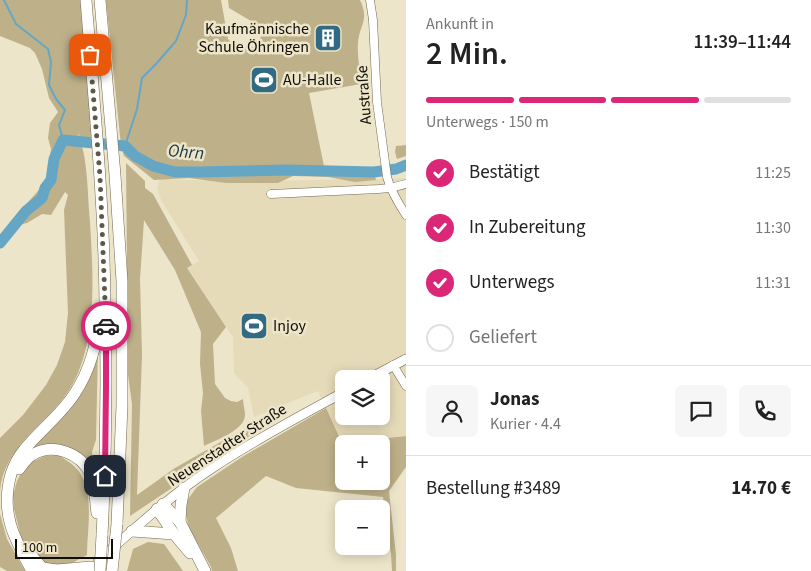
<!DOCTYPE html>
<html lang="de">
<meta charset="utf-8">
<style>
body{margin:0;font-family:"Source Sans 3",sans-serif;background:#f6f6f6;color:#222;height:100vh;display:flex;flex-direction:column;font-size:19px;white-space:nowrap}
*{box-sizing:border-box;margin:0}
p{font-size:16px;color:#767676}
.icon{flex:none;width:28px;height:28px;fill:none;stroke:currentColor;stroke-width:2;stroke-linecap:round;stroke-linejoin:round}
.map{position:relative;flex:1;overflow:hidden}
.panel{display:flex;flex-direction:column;background:#fff;width:405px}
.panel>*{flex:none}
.fabs{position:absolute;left:335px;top:370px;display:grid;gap:10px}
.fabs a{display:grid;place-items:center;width:55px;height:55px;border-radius:8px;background:#fff;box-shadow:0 2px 12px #0003;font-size:25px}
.scale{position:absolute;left:15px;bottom:12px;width:98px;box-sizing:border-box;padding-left:5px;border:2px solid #100d05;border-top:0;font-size:14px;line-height:18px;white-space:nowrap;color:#100d05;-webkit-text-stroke:4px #ede5ca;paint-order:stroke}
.pin{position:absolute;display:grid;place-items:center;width:42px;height:42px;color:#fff;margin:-21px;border-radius:10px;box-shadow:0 2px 8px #0006}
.courier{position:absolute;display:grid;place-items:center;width:50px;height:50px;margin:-25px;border:4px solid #db2777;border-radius:50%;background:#fff;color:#222;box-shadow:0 1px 6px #0007}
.head em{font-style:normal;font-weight:600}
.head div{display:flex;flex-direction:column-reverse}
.head{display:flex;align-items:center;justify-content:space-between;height:85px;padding:0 20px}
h1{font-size:32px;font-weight:600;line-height:38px}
.bar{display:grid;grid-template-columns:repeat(4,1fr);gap:8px 5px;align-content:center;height:60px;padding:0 20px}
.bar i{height:6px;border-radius:4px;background:#e0e0e0}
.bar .selected{background:#db2777}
.bar p{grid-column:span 4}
.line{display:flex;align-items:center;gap:12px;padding:0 20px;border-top:1px solid #e0e0e0}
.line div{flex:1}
.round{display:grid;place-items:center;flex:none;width:52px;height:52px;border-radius:8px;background:#f6f6f6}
ol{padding:0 20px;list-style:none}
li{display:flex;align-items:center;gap:15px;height:55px}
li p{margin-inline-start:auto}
li .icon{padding:5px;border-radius:50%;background:#db2777;color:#fff;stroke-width:4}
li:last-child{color:#767676}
li i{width:28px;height:28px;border:2px solid #e0e0e0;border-radius:50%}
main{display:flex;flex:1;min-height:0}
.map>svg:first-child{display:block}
.built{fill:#e6dbb9;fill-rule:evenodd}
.green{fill:#beb18a;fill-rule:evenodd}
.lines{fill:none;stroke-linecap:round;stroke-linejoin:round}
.stream{stroke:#65a6c5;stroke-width:2}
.river{stroke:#65a6c5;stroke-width:11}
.minor-casing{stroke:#706850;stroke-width:9}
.major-casing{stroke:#706850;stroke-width:10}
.highway-casing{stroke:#706850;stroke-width:12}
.minor{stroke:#fff;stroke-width:8}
.major{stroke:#fff;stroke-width:9}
.highway{stroke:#fff;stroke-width:11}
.highway-bridge-casing{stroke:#706850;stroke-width:12;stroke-linecap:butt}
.highway-bridge{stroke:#fff;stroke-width:11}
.done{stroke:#5d594a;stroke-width:5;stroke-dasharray:0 9}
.route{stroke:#db2777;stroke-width:6}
.labels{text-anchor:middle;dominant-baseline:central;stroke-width:5;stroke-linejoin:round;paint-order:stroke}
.poi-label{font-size:16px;fill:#100d05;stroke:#ede5ca;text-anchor:start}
.street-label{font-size:16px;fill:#100d05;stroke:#ede5ca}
.water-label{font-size:18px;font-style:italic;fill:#193845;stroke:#ede5ca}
</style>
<main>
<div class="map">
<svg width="406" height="571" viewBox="0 0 406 571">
<rect width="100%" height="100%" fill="#ede5ca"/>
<path class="built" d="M406,178V436L342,443L318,391L254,417L248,388L234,373L233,337L187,268L199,261L161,200L157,188L160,179L227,181H278L351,179L357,180ZM344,379H381V416H344Z"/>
<g class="green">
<path d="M0,0H81L92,138L82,142L78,132C80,141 84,151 85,161C88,181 88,202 90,222C93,273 98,341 71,387C50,423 3,445 0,492V438L23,415L46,385L57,365L65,342L68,313L64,210L68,195L65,192L51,215L42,214L27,223L14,226L12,220L46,182L48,166L51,149L48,138L50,123L58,112L49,98L42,69L35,53L30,48L0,36Z"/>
<path d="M106,0H221L228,39L234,45L240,47H254L265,31L256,24L229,8L228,0H360C370,21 359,25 358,43C357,56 360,71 361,84L309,93L325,171L374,172L376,180L355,182L328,177L293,176L278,183H226L189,178L154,180L124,156L121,146Z"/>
<path d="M406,145V156L397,159L395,152L396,146Z"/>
<path d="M126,163L145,181V188L153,194L192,265L187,268L226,327L213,344L215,384L225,398L231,401L237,402L243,399C243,404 245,410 245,415C245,430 216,440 204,446L201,411L203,393L200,364L201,332L175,270L144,220L140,279L142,355L137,495L175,468L247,427L251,435L130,516L132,404L128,375Z"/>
<path d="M98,348L96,440L92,452L94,475L83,459L34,451L30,446L60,416Z"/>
<path d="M326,408L342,443L406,436V467L389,491L396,555V571H392L391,554L383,497L296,488L266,476L216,518L231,548L238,571H212L211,567L189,528L185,511L188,499L197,487L242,457ZM344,444H381V481H344Z"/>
<path d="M58,455C64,459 70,462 75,467C96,487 87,529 87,555L74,562L63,566L45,563L29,549L21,537L14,509L13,495L17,481L23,469L32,462L45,456Z"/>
<path d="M0,514L7,539L25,571H7L0,567Z"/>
<path d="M148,542L164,544L183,571H127L133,549Z"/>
</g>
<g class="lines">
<g class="stream">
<path d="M4,0L16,24L48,49L51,62L49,85L56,99L65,110L59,125L63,140"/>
<path d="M125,146L137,109L142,78L156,64L176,41L186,15L187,0"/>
</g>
<path class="river" d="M0,243L26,211L42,198L45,188L51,180L54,159L63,140L125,146L135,156L153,166L175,172H198L287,170L374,172L396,169L406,165"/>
<g class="minor-casing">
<g id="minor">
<path d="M370,0L373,20L377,102L387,177C391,191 398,203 406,215"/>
<path d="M271,194L378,189L390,188L406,184"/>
<path d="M393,365L406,386"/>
</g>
</g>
<g class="major-casing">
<g id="major">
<path d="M368,379L406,359"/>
<path d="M98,561C135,528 172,494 214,467C256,439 300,416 344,392"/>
</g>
</g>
<g class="highway-casing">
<g id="highway">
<path d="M86,0C94,101 104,202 105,303C107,381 106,458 102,535"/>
<path d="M100,0L115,175L122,281V406L117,524"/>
<path d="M19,469C23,464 26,459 32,455C53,442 81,453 91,475C96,487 95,501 97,513"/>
<path d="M163,504L180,522L205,571"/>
<path d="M157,509L174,534L190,553"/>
<path d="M180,522L181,505L184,488"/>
<path d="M132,531L174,534"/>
<path d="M25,548L45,571"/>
<path d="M42,568L57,570L91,567"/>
<path d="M32,571C14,538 0,513 11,474C14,465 18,457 24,450C40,430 61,415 75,393C90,370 97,344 99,317"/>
</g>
</g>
<use href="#minor" class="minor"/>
<use href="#major" class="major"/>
<use href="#highway" class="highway"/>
<g class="highway-bridge-casing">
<g id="highway-bridge">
<path d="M100,571L102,535"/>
<path d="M112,571L117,524"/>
</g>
</g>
<use href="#highway-bridge" class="highway-bridge"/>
</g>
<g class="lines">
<path class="done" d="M90,55L100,176L106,326"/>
<path class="route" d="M105,476L106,388V326"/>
</g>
<defs>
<g id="building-square" transform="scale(1.4375)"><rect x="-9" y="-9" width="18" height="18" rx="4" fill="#306a83" stroke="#ede5ca"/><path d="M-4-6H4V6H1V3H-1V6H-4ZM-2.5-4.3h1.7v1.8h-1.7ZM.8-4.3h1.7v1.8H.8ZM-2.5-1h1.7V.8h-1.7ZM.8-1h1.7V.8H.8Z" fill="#fff"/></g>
<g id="stadium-square" transform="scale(1.4375)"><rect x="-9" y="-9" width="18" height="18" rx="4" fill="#306a83" stroke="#ede5ca"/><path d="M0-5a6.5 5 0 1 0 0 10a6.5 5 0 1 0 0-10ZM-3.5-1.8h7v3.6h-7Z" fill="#fff"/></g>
</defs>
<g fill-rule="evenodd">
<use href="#building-square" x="328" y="38"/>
<use href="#stadium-square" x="264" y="80"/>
<use href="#stadium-square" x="254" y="326"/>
</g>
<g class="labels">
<g class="poi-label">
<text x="309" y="29" text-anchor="end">Kaufmännische<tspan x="309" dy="18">Schule Öhringen</tspan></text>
<text x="283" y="80">AU-Halle</text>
<text x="273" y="326">Injoy</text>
</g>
<g class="street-label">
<text transform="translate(364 95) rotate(-94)">Austraße</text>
<text transform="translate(227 445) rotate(-33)">Neuenstadter Straße</text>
</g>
<g class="water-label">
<text transform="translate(186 152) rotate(5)">Ohrn</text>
</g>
</g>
</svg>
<div class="fabs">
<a><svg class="icon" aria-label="layers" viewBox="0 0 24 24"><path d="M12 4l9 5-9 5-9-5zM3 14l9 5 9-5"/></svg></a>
<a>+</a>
<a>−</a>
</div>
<div class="scale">100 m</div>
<div class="pin" style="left:90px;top:55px;background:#ea580c"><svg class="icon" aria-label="bag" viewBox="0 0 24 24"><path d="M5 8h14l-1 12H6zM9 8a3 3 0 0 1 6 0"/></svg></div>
<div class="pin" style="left:105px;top:476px;background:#1f2937"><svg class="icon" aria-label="home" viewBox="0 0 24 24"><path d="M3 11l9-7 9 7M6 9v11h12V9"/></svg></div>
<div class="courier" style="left:106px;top:326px"><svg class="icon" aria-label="car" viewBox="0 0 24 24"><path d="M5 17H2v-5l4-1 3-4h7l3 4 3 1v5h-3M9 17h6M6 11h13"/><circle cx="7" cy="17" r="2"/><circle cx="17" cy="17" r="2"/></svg></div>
</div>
<section class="panel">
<div class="head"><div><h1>2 Min.</h1><p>Ankunft in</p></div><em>11:39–11:44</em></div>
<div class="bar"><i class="selected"></i><i class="selected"></i><i class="selected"></i><i></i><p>Unterwegs · 150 m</p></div>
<ol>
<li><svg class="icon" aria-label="check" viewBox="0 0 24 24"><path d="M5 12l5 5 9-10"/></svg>Bestätigt<p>11:25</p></li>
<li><svg class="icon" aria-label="check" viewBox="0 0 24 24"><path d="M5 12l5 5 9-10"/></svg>In Zubereitung<p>11:30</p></li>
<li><svg class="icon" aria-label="check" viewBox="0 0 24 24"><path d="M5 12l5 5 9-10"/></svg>Unterwegs<p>11:31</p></li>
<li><i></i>Geliefert</li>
</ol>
<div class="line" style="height:90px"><a class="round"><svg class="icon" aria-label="person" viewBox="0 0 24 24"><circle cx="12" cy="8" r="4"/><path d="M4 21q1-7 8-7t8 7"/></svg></a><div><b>Jonas</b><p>Kurier · 4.4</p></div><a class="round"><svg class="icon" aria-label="chat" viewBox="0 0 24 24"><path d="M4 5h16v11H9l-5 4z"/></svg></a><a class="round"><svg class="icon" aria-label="phone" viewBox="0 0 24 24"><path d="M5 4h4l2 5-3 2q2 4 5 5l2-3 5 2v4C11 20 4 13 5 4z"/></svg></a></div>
<div class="line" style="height:65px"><div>Bestellung #3489</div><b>14.70 €</b></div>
</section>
</main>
